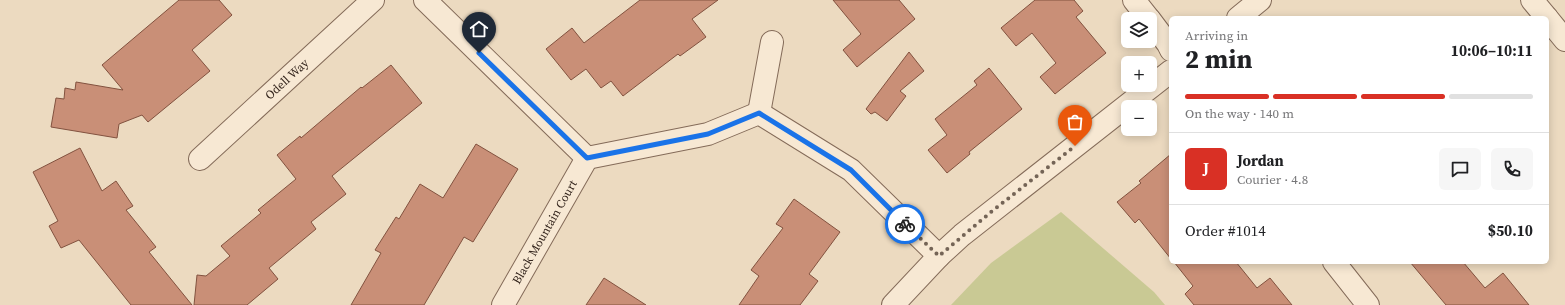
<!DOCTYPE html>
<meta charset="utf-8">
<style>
body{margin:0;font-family:"Source Serif 4",serif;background:#f6f6f6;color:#202124;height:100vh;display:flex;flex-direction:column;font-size:15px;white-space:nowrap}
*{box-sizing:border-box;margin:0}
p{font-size:13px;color:#757577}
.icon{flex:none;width:22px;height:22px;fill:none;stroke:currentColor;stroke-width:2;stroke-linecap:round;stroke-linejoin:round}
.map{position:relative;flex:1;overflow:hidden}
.side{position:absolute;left:1169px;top:16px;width:380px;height:248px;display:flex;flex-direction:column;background:#fff;border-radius:6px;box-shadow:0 2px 10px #0003}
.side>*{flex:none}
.controls{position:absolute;left:1121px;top:12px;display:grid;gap:8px}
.controls a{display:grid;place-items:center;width:36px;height:36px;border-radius:6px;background:#fff;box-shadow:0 2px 10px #0003;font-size:20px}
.pin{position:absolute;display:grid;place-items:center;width:34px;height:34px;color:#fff;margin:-41px -17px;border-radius:50% 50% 50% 0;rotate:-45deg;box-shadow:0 0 4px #0007}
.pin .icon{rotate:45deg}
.courier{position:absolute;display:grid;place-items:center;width:40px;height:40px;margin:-20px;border:3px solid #1a73e8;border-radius:50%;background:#fff;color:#222;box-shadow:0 1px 5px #0007}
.headline em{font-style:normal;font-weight:700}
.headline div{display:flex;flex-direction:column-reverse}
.headline{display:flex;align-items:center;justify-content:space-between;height:68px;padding:0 16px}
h1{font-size:26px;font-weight:700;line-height:30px}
.bar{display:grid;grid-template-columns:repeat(4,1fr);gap:6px 4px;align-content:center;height:48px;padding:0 16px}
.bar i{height:5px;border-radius:3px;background:#e0e0e0}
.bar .active{background:#d93025}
.bar p{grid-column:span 4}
.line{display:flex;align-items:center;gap:10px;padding:0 16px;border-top:1px solid #e0e0e0}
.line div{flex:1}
.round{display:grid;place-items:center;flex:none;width:42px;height:42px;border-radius:6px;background:#f6f6f6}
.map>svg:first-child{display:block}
.green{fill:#c9c994}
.building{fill:#c98f77;stroke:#82523f}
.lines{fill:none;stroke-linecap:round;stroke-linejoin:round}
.minor-casing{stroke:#846b59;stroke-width:24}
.tertiary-casing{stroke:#846b59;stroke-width:24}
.minor{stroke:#f7e8d3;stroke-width:22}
.tertiary{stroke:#f7e8d3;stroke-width:22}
.done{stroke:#746456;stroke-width:4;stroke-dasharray:0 7.2}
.route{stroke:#1a73e8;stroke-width:5}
.labels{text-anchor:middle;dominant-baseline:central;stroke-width:3;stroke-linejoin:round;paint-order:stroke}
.street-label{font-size:12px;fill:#34251d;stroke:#f4e5cf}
</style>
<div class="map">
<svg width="1565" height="305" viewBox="0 0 1565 305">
<rect width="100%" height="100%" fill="#ecdac0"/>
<path class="green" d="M1061,212L1154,292L1165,305H951L991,263Z"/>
<g class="building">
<path d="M179,0H219L232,15L192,50L210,71L148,122L142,115L119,124L117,138L51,127L56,98L64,99L65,88L75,90L76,82L123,90L102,65Z"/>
<path d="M640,0H718L692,19L706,37L680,56L678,54L623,96L611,81L601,88L586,69L571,80L546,49L572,28L584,43Z"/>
<path d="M833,0H899L915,19L857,67L843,50L861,34Z"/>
<path d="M1035,0H1074L1083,11L1076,17L1106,53L1055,94L1040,77L1056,63L1032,33L1016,46L1001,28Z"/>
<path d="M909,52L924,71L900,91L906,96L887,121L875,112L871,114L866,109Z"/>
<path d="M391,65L422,103L332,176L346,194L311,222L316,229L269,268L278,279L247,305H194L197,275L206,276L230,256L221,246L261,213L258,210L296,179L277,155L300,136L301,138L361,87L362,88Z"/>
<path d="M989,68L1022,109L969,152L970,154L947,173L928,150L947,135L935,119L977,85L974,81Z"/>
<path d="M476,144L518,169L473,242L464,237L424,305H351L381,253L375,250L396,217L399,219L420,184L443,198Z"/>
<path d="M80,148L102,191L116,181L133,206L126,210L156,247L149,252L192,305H131L79,240L61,248L49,226L58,221L33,172Z"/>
<path d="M1171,154V259L1139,219L1135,223L1117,202L1141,183L1139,181Z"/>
<path d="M794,199L840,232L809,274L818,281L800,305H739L759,276L751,270L783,228L776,224Z"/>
<path d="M1174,262H1236L1257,288L1270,278L1292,305H1194L1185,294L1193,286Z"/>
<path d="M1410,262H1463L1485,288L1503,273L1529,305H1446Z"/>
<path d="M604,278L646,305H586Z"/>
</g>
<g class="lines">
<g class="minor-casing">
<g id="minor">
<path d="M425,0L587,158"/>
<path d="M1134,0L1149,19"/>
<path d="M1532,0L1547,18"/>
<path d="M1547,18L1565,40"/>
<path d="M1150,20L1168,44L1171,50"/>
<path d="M759,113L772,42"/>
<path d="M587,158L708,134L759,113L851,170L939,256"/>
<path id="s1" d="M200,159L373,0"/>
<path d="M1334,262L1368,305"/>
<path id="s2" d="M503,305L587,158"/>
</g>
</g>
<g class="tertiary-casing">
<g id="tertiary">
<path d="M1238,18L1260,0"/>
<path d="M893,305L939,256L962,235L1171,71"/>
</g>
</g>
<use href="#minor" class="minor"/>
<use href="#tertiary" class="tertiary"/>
</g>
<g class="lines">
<path class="done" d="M905,224L939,256L991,212L1075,146"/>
<path class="route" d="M479,53L587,158L708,134L759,113L851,170L905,224"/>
</g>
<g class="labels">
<g class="street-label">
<text stroke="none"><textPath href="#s1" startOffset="118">Odell Way</textPath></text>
<text stroke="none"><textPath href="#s2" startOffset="84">Black Mountain Court</textPath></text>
</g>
</g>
</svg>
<div class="controls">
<a><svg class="icon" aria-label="layers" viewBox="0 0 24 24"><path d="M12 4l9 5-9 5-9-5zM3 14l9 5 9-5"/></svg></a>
<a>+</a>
<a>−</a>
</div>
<div class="pin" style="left:1075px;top:146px;background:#ea580c"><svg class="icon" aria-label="bag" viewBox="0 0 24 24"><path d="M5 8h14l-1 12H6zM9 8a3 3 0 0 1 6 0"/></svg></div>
<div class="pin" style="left:479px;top:53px;background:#1f2937"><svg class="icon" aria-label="home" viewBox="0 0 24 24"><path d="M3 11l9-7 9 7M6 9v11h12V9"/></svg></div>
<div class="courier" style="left:905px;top:224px"><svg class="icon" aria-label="bike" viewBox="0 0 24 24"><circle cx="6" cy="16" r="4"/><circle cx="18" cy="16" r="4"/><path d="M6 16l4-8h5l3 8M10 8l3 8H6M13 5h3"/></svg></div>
<section class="side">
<div class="headline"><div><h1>2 min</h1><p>Arriving in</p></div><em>10:06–10:11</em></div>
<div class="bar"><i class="active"></i><i class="active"></i><i class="active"></i><i></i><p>On the way · 140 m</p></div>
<div class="line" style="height:72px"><b class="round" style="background:#d93025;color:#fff">J</b><div><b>Jordan</b><p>Courier · 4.8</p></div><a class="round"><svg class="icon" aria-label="chat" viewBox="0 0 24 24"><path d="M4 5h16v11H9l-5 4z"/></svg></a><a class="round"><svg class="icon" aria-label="phone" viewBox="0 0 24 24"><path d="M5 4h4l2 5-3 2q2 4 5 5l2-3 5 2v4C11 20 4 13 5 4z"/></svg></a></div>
<div class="line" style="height:52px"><div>Order #1014</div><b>$50.10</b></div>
</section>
</div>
